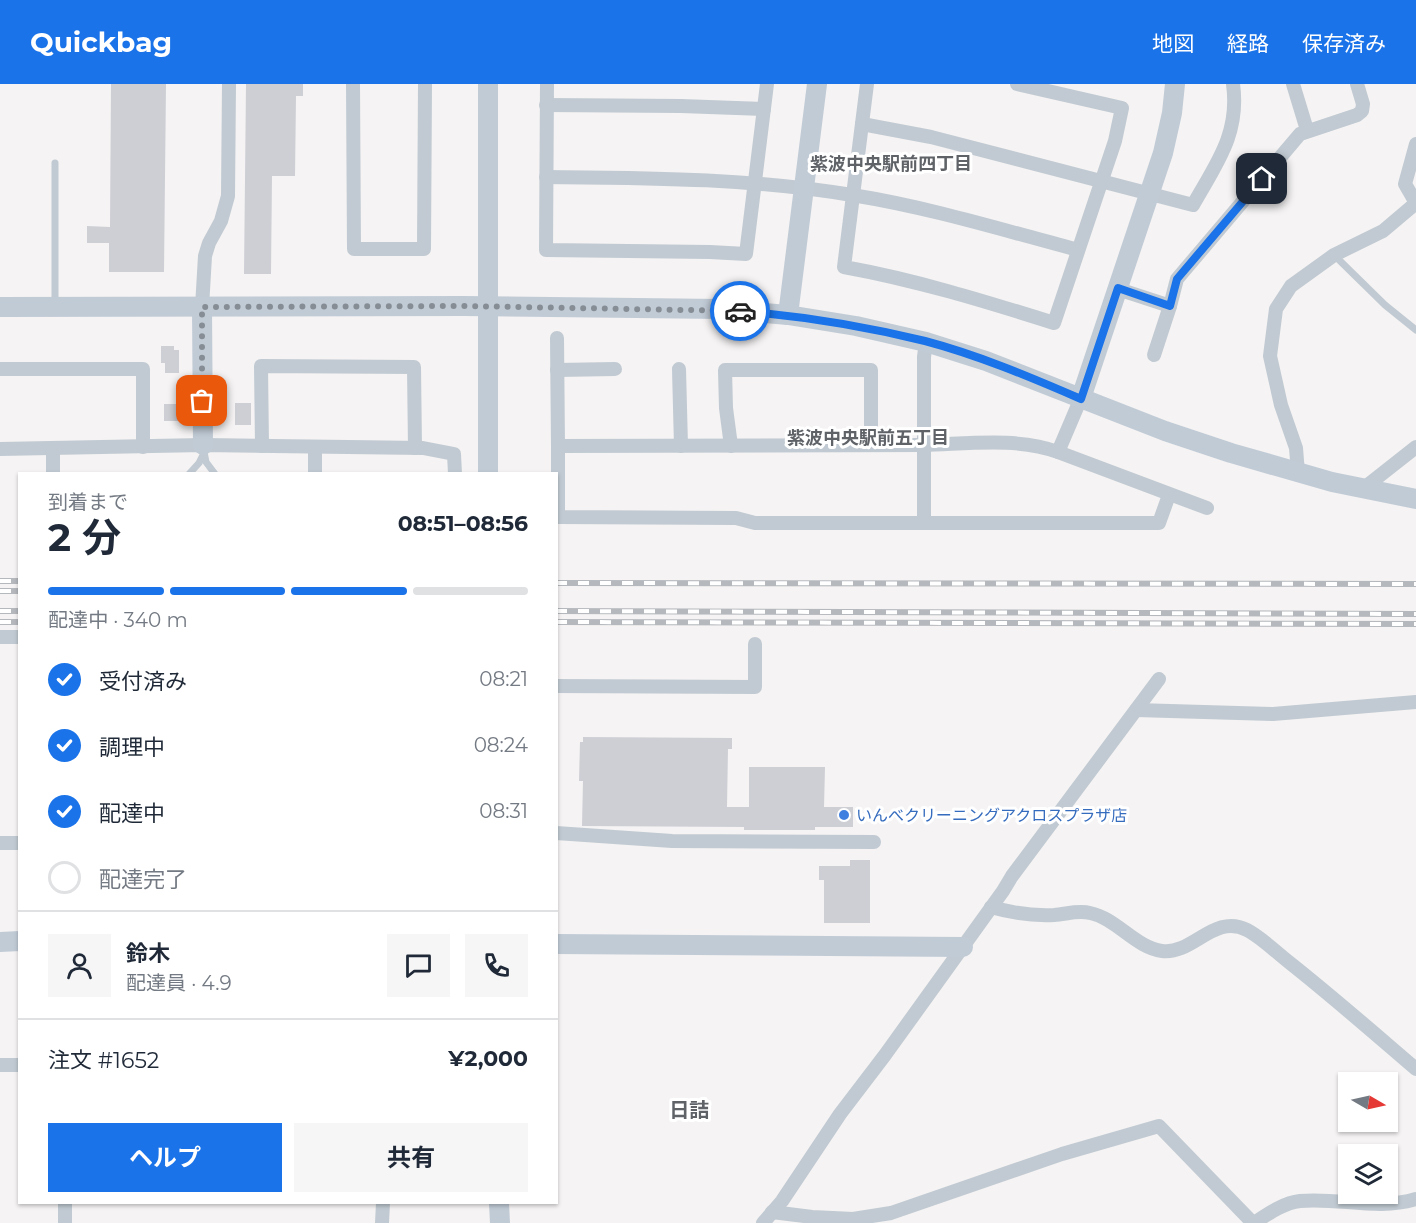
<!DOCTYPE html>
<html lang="ja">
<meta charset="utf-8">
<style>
body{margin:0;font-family:Montserrat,"Noto Sans JP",sans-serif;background:#f6f6f7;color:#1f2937;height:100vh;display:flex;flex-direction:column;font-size:22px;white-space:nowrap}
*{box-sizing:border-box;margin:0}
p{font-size:20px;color:#747a83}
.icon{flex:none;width:33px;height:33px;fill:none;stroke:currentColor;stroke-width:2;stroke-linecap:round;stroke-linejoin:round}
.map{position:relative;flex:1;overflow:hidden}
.drawer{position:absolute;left:18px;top:388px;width:540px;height:732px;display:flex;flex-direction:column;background:#fff;border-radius:0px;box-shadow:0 2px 4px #0004}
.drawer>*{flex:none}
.needle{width:39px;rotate:99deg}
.controls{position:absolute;left:1338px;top:988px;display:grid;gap:12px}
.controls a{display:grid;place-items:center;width:60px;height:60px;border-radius:0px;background:#fff;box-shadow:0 2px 4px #0004;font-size:30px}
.pin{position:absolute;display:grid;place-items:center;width:51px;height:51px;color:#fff;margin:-26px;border-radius:12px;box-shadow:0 3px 9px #0006}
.courier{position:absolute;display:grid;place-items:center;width:60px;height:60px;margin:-30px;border:4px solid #1a73e8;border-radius:50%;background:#fff;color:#222;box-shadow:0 2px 8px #0007}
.overview em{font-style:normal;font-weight:700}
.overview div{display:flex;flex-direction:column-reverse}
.overview{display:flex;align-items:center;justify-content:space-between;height:102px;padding:0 30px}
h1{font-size:39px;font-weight:700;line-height:45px}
.bar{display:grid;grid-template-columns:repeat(4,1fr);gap:9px 6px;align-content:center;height:72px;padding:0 30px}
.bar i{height:8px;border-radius:4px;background:#e0e1e3}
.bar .on{background:#1a73e8}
.bar p{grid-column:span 4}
.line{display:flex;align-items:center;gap:15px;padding:0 30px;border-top:2px solid #e0e1e3}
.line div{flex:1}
.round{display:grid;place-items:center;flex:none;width:63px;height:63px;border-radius:0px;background:#f6f6f7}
ol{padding:0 30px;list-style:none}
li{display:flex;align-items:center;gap:18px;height:66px}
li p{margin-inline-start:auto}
li .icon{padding:6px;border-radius:50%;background:#1a73e8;color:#fff;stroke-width:4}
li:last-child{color:#747a83}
li i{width:33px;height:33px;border:3px solid #e0e1e3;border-radius:50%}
.action{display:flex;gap:12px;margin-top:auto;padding:12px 30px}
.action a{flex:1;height:69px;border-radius:0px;background:#1a73e8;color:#fff;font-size:24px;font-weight:700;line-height:69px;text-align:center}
.action a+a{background:#f6f6f7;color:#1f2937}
header{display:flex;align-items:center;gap:36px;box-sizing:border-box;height:84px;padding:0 30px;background:#1a73e8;color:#fff}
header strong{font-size:28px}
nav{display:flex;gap:33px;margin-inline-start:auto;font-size:21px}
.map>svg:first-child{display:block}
.building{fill:#cdcfd5}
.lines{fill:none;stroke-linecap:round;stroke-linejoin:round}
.lane{stroke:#c1cad2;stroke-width:7}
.street{stroke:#c1cad2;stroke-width:14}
.secondary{stroke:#c1cbd6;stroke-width:20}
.rail-casing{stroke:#b5b8bd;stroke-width:6}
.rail{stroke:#fff;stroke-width:4;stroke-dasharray:11;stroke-linecap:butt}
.done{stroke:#868d94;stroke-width:6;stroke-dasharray:0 10.8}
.route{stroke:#1a73e8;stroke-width:8}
.shop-dot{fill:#3f7fe0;stroke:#fff;stroke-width:2}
.labels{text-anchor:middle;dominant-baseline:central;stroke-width:6;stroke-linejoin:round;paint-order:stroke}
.shop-label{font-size:16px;fill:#366cbe;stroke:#fff;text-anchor:start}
.neighbourhood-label{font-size:18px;font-weight:bold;fill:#5f6368;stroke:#fff}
.quarter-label{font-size:20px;font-weight:bold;fill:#5f6368;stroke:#fff}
</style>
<header>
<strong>Quickbag</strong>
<nav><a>地図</a><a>経路</a><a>保存済み</a></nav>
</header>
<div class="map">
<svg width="1416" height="1139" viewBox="0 0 1416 1139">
<rect width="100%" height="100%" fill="#f5f3f3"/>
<g class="building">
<path d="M111,0H166L164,188H109V159H87V142L110,143Z"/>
<path d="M246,0H303V12H296L295,92H272L271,190H244Z"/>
<path d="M161,262H174V266H179V289H165V279H161Z"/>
<rect x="235" y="319" width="16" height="22"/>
<rect x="164" y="320" width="16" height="17"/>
<path d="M583,653L732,654V665H728L727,723H749V683H825L824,723H853V743H815V746H744V743L582,742L583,697H579L580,658H583Z"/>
<path d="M850,776H870V839H824V796H819V782H850Z"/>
</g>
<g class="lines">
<g class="lane">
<path d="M55,79V220"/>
<path d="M1334,171L1385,221L1416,246"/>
<path d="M203,363L206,378L215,390"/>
<path d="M189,390L199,379L204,369"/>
</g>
<g class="street">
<path d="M353,0L354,165H424L425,0"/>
<path d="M547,0L546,166L710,168L746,170L767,0"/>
<path d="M867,0L844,183C916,196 984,217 1054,239L1115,57L1122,24L1017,0"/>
<path d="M1293,0L1307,46"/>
<path d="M546,21L681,22L764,25"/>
<path d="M862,40L931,53L1193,121C1216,80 1240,50 1233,0"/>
<path d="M1416,60L1405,100L1416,119"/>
<path d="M546,93C650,94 748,94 852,111C928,123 1003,146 1078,166"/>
<path d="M1118,205L1170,222L1177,195L1300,50L1357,31L1362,27L1363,20L1357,0"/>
<path d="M202,223L205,172L209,159L221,137L228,112L229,0"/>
<path d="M557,254L558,362"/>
<path d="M1154,271L1170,222"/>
<path d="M0,285H143V363"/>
<path d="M679,285L681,362"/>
<path d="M557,286L615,285"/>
<path d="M1081,314L1058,368C1017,353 967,360 924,361L558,362V433L736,434L755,439H1159L1169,411"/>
<path d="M262,362L261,282L414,283L415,364"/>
<path d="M731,362L726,324L725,286H871V361"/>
<path d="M315,363V390"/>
<path d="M53,364V390"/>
<path d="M0,365L203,361L423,364L454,370L455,390"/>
<path d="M1058,368L1207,424"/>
<path d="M1298,389L1296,364L1281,321L1270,272L1276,225L1291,202L1334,171L1383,147L1416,119"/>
<path d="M1364,404L1416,363"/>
<path d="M924,439V273L926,258"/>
<path d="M0,553H20"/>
<path d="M556,602L755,603V560"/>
<path d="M1136,626L1273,630L1416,618"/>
<path d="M556,749L672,757L874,758"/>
<path d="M0,759H20"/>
<path d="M991,823C1012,829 1032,832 1054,831C1067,830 1078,826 1090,829C1116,834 1136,864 1162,867C1193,871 1214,829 1247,846C1261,853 1277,869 1290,879C1333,913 1374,949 1416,985"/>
<path d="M0,981H20"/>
<path d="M65,1119V1139"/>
<path d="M772,1128L812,1133L853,1135L891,1129L1062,1070L1159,1042L1253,1139"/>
<path d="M382,1139L383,1119"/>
<path d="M763,1139L782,1117L840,1030L885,971L1003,807L1012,792L1159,595"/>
<path d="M1254,1139C1268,1130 1283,1119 1300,1117C1338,1113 1378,1127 1416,1115"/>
</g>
<g class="secondary">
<path d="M488,0V390"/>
<path d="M0,223L463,222L721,225L788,231L856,242L926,258L986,277L1165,347L1231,369L1332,398L1416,415"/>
<path d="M202,223L203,361"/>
<path d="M788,231L817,0"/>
<path d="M1081,314L1163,69L1172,29L1175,0"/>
<path d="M0,858L20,857"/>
<path d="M556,860L963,863"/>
<path d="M499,1119L500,1139"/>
</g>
<g class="rail-casing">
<g id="rail">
<path d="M0,497H20"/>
<path d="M556,499L1416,500"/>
<path d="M0,507H20"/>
<path d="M0,527H20"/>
<path d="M556,527L1416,530"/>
<path d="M0,538H20"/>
<path d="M556,538L1416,540"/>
</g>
</g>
<use href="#rail" class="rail"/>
</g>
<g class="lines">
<path class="done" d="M202,317V223L464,222L740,227"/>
<path class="route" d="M740,227C802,232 864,242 925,257C978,271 1030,293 1081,315L1118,204L1170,222L1177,195L1262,95"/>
</g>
<circle class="shop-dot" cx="844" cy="731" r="6"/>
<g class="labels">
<g class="shop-label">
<text x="856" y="731">いんべクリーニングアクロスプラザ店</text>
</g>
<g class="neighbourhood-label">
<text x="891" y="80">紫波中央駅前四丁目</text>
<text x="868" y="354">紫波中央駅前五丁目</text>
</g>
<g class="quarter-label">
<text x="689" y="1026">日詰</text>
</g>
</g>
</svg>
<div class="controls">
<a><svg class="needle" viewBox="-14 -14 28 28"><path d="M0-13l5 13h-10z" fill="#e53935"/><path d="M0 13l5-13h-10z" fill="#747a83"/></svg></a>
<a><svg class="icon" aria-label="layers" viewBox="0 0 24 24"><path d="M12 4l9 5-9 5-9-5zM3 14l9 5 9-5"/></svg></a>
</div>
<div class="pin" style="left:202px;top:317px;background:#ea580c"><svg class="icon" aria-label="bag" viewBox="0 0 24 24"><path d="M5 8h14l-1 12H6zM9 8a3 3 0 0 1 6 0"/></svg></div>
<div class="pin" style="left:1262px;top:95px;background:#1f2937"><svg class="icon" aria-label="home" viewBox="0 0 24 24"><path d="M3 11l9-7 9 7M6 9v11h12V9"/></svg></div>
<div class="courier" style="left:740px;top:227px"><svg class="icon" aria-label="car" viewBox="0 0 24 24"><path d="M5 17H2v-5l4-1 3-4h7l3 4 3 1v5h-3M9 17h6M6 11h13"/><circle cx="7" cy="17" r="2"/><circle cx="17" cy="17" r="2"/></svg></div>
<section class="drawer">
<div class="overview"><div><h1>2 分</h1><p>到着まで</p></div><em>08:51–08:56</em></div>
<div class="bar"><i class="on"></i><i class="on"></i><i class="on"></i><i></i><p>配達中 · 340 m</p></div>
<ol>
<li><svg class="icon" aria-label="check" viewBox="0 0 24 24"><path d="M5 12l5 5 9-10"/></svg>受付済み<p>08:21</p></li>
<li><svg class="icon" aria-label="check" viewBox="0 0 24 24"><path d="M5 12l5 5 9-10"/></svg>調理中<p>08:24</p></li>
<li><svg class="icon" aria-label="check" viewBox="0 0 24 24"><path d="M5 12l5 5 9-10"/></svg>配達中<p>08:31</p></li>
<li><i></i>配達完了</li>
</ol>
<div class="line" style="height:108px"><a class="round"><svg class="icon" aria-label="person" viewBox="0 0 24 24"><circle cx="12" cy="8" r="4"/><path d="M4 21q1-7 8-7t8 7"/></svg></a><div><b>鈴木</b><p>配達員 · 4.9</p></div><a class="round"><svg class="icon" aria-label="chat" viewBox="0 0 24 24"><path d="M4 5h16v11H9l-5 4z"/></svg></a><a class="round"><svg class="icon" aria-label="phone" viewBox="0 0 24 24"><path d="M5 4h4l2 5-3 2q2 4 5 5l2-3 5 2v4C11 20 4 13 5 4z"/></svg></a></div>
<div class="line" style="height:78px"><div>注文 #1652</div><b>¥2,000</b></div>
<div class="action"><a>ヘルプ</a><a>共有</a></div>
</section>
</div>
